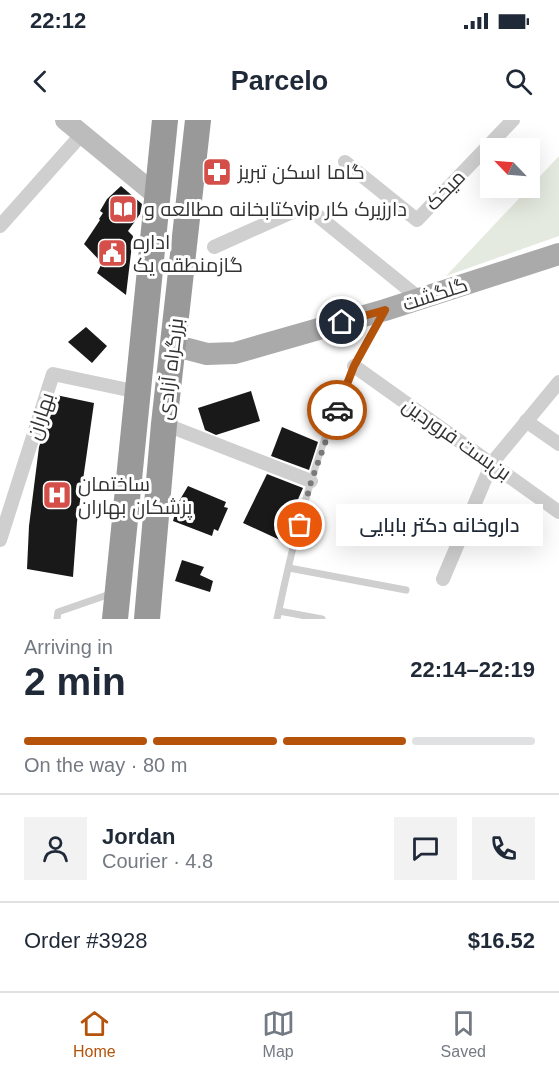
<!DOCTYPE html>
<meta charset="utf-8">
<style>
body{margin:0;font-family:Helvetica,Cairo,sans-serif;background:#f2f2f3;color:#1f2937;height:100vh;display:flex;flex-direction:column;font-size:22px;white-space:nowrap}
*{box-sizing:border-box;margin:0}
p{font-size:20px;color:#747a83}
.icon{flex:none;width:33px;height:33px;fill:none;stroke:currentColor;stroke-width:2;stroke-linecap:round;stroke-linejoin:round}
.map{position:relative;height:499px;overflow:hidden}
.drawer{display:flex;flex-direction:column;background:#fff;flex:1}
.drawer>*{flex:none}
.needle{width:39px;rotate:295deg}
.controls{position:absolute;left:480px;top:18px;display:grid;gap:12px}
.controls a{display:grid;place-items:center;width:60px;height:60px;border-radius:0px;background:#fff;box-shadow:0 6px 24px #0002;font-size:30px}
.pin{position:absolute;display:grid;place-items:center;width:51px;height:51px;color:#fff;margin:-26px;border:3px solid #fff;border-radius:50%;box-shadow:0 2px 6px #0007}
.courier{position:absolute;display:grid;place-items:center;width:60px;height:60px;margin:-30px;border:4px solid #b45309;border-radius:50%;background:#fff;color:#222;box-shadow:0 2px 8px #0007}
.bubble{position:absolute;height:42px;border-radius:0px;background:#fff;box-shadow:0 6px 24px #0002;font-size:20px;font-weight:600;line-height:42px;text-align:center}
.summary em{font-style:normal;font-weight:600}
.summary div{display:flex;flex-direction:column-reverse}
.summary{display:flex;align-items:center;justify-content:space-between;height:102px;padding:0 24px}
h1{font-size:39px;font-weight:600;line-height:45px}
.bar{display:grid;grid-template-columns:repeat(4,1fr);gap:9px 6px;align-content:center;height:72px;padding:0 24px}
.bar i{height:8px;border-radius:4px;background:#e0e1e3}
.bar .current{background:#b45309}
.bar p{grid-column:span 4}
.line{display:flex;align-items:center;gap:15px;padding:0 24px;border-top:2px solid #e0e1e3}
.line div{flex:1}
.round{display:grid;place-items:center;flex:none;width:63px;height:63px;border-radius:0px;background:#f2f2f3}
.status{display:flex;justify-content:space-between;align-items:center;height:42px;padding:0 30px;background:#fff;direction:ltr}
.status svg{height:16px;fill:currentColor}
header{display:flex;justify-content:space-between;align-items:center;height:78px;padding:0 24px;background:#fff;font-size:27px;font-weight:600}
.dock{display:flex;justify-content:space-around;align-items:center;height:84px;border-top:2px solid #e0e1e3;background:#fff;font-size:16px;color:#747a83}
.dock a{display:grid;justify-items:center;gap:3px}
.dock .current{color:#b45309}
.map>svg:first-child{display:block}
.green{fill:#e4eadf}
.building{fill:#191919}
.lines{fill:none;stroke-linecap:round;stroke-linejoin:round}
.lane{stroke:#cfcfcf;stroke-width:7}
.street{stroke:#cfcfcf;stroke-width:14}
.secondary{stroke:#bcbcbc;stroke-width:20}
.primary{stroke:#aaa;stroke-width:22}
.highway{stroke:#999;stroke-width:26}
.done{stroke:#7a7a7a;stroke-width:6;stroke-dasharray:0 10.8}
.route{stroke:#b45309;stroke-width:8}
.labels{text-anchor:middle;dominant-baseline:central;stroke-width:6;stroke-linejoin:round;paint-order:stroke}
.poi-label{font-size:20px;fill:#323232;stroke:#fff;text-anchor:start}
.street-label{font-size:20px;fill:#323232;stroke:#fff}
</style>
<div class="status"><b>22:12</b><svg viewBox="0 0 49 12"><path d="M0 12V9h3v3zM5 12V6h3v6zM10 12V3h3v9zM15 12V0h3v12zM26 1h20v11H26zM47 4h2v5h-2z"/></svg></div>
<header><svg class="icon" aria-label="back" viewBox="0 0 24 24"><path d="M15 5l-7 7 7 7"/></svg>Parcelo<svg class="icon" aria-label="search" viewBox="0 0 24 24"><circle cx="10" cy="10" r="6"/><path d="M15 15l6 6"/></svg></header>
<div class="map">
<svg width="559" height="499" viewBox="0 0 559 499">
<rect width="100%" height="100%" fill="#fff"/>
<path class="green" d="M559,36V116L446,156Z"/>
<g class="building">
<path d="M121,66L142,84L140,94L128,111L133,116L126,175L97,153L102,143L84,124L100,100L99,99L103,93L100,91L107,79Z"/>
<path d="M86,207L107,226L92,243L68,222Z"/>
<path d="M251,271L260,301L216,315L205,310L198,288Z"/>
<path d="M56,275L94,283L77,402L73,457L27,449L29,406L39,327Z"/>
<path d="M282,307L318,322L309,350L271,336Z"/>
<path d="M267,354L303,368L280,420L243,403Z"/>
<path d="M188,366L226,382L224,387L228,388L218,411L214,409L212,416L173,401L178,383Z"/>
<path d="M182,440L204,447L200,455L213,461L210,472L175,461Z"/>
</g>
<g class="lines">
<g class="lane">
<path d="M289,448L406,470"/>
<path d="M279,491L322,499"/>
<path d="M57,499L58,492L113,473"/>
<path d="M277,499C298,397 327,286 381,197"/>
</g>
<g class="street">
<path d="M345,42L417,100L513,0"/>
<path d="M0,106L82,14"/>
<path d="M214,127L292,92L302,90L313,92L419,178"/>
<path d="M354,246L559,392"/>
<path d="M526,301L559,324"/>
<path d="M164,304L311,361"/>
<path d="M0,420L53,254L138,272"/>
<path d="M443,459L492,343L559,262"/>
</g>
<path class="secondary" d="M65,0L156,75"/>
<path class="primary" d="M173,221L184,228L207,234L235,233L385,190L559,134"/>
<g class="highway">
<path d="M115,499L165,0"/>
<path d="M147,499L164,304L198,0"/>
</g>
</g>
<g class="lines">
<path class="done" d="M300,405L311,362L337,290"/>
<path class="route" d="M337,290L354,246L385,190L342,202"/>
</g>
<defs>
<g id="pharmacy-square" transform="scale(1.5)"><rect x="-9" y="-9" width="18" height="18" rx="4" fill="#d44f49" stroke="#fff"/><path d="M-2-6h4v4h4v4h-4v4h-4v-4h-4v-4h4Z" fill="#fff"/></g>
<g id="library-square" transform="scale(1.5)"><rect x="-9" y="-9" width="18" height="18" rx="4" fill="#d44f49" stroke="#fff"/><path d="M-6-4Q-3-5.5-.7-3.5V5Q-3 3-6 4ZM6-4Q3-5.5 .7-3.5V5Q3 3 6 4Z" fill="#fff"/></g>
<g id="civic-square" transform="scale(1.5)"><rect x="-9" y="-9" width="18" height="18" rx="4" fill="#d44f49" stroke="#fff"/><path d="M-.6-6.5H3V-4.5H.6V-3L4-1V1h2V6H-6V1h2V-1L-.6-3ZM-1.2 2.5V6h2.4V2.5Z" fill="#fff"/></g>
<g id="hospital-square" transform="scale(1.5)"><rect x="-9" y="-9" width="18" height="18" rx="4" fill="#d44f49" stroke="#fff"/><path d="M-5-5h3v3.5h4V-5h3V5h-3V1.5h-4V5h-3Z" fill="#fff"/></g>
</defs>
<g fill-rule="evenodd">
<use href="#pharmacy-square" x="217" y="52"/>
<use href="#library-square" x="123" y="89"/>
<use href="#civic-square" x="112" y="133"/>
<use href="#hospital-square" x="57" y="375"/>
</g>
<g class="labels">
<g class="poi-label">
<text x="238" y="52">گاما اسکن تبریز</text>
<text x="144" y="89">کتابخانه مطالعه وvip دارزیرک کار</text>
<text x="133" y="122">اداره<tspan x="133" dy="23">گازمنطقه یک</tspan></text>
<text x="78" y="364">ساختمان<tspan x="78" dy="23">پزشکان بهاران</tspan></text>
</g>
<g class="street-label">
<text transform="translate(445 70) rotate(-46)">میخک</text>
<text transform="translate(435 174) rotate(-18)">گلگشت</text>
<text transform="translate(170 249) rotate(-83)">بزرگراه آزادی</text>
<text transform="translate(40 296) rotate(-72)">بهاران</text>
<text transform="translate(457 319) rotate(35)">بن‌بست فروردین</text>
</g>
</g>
</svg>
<div class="controls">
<a><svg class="needle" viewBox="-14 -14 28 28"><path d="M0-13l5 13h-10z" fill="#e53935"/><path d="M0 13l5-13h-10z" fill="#747a83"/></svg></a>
</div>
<div class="pin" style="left:300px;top:405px;background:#ea580c"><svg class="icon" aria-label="bag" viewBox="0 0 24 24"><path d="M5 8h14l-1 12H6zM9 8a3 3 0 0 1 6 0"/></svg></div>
<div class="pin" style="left:342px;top:202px;background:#1f2937"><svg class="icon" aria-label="home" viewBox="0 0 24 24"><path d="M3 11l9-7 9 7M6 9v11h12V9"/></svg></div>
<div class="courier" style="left:337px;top:290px"><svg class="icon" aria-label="car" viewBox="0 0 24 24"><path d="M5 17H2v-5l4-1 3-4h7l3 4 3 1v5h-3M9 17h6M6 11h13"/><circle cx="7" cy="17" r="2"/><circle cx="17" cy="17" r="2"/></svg></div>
<div class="bubble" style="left:336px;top:384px;width:207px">داروخانه دکتر بابایی</div>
</div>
<section class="drawer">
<div class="summary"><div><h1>2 min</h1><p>Arriving in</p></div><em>22:14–22:19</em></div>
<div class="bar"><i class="current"></i><i class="current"></i><i class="current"></i><i></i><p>On the way · 80 m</p></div>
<div class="line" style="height:108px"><a class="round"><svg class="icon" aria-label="person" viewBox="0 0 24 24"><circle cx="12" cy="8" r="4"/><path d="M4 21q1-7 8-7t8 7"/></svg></a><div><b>Jordan</b><p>Courier · 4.8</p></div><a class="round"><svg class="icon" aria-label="chat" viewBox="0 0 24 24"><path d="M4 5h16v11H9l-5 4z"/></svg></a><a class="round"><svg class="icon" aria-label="phone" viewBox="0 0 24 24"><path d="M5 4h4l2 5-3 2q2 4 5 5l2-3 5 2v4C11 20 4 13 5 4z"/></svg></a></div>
<div class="line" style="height:78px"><div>Order #3928</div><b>$16.52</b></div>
</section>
<nav class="dock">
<a class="current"><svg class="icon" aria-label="home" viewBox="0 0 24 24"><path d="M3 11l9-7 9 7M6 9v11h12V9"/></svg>Home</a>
<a><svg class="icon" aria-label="map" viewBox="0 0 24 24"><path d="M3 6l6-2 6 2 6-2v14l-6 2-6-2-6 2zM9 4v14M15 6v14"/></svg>Map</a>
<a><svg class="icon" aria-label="saved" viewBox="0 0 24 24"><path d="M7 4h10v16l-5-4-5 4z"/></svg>Saved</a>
</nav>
